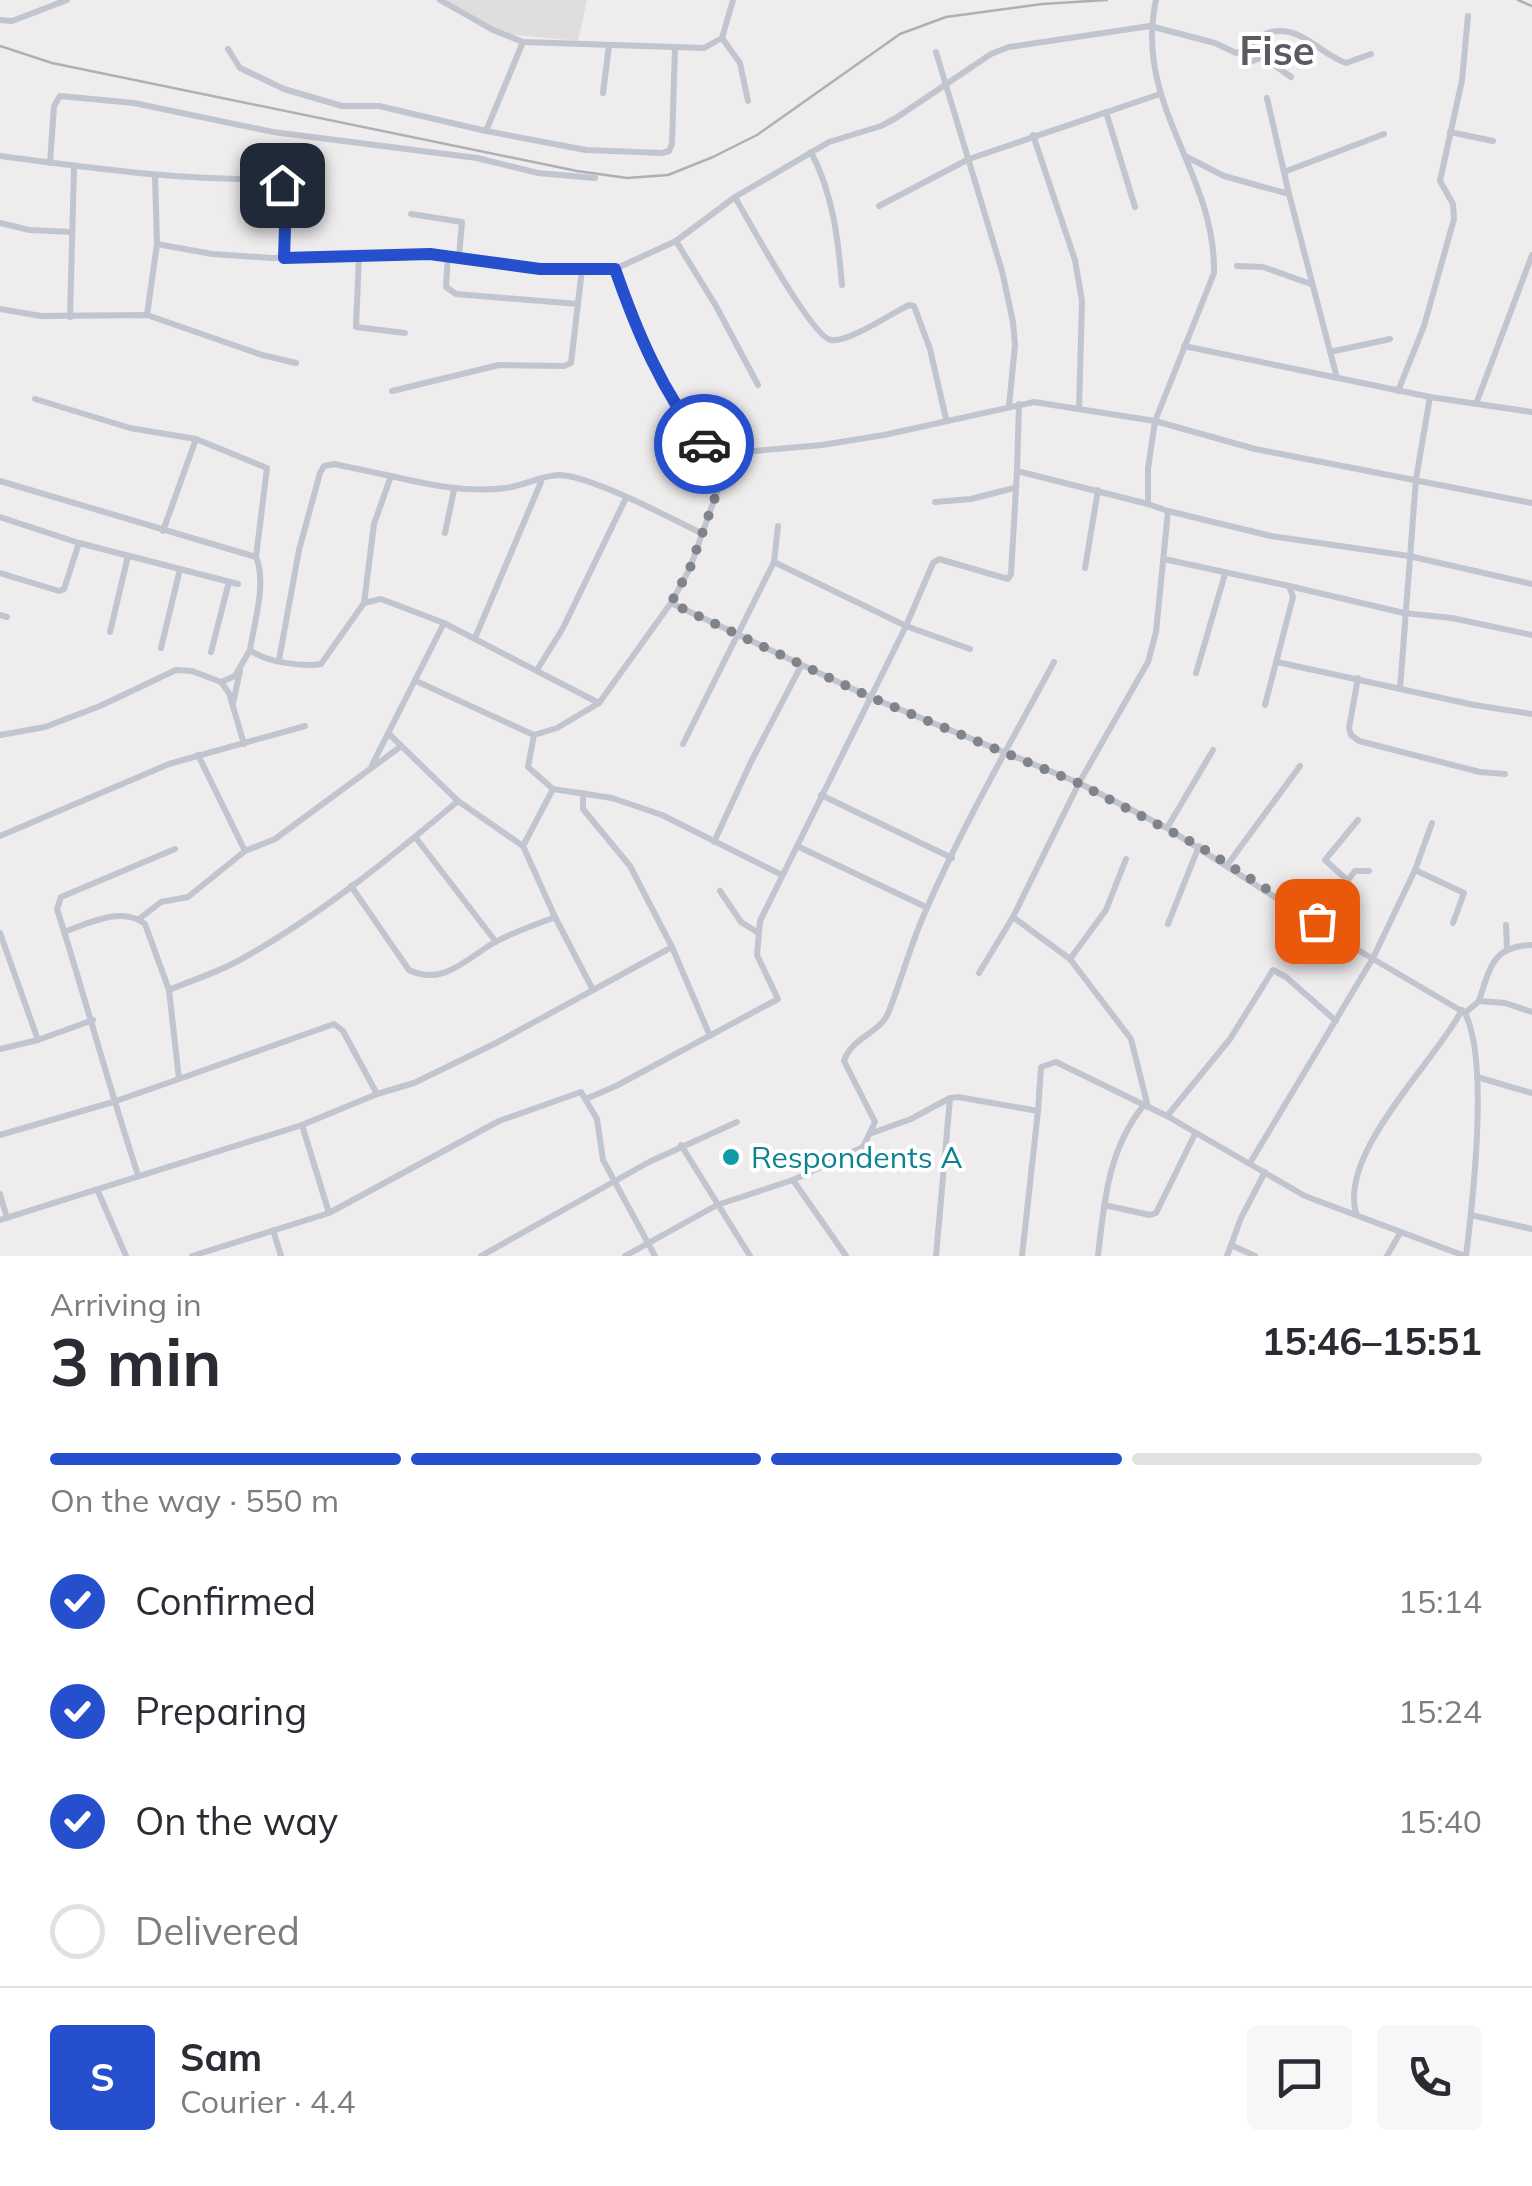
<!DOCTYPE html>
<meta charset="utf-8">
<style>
body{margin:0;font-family:Mulish,sans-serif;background:#f7f7f7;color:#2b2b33;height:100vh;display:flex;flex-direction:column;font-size:38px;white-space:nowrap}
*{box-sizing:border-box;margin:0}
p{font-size:32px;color:#7c7c81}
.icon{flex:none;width:55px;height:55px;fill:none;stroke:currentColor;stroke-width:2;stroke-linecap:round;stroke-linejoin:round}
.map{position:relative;height:1256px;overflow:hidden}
.side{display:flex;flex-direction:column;background:#fff;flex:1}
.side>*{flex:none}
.pin{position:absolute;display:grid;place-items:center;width:85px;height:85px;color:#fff;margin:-42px;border-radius:20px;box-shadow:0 5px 15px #0006}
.courier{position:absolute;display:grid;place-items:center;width:100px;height:100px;margin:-50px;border:8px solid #264fce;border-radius:50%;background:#fff;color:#222;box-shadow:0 2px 12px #0007}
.head em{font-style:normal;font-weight:700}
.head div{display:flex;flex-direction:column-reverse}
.head{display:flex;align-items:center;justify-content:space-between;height:170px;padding:0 50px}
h1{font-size:65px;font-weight:700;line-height:75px}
.bar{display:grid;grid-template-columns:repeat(4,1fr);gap:15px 10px;align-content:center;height:120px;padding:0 50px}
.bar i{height:12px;border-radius:8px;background:#e1e1e2}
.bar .selected{background:#264fce}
.bar p{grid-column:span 4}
.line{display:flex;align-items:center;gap:25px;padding:0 50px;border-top:2px solid #e1e1e2}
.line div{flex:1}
.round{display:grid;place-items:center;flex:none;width:105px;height:105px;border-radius:10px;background:#f7f7f7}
ol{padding:0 50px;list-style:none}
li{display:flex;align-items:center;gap:30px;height:110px}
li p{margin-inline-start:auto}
li .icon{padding:10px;border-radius:50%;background:#264fce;color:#fff;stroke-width:4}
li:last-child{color:#7c7c81}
li i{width:55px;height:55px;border:5px solid #e1e1e2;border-radius:50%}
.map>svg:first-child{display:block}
.education{fill:#dfdddd}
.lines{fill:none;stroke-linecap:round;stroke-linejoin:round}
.minor{stroke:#c0c5d0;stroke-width:6}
.rail{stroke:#aeb0b6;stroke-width:2.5}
.done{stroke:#81838b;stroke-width:10;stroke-dasharray:0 18}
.route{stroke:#264fce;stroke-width:12}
.culture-dot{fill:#0f9aa8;stroke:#fff;stroke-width:4}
.labels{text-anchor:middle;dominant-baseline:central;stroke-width:8;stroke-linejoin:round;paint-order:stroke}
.culture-label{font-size:30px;fill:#0d838f;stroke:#fff;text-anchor:start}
.district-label{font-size:40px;font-weight:bold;fill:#595b60;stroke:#fff}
</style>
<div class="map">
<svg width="1532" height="1256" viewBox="0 0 1532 1256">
<rect width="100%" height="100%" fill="#eeecec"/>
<path class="education" d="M447,0H587L578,41L499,33Z"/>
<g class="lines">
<g class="minor">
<path d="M440,0L493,30L523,42L704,48L722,38L733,0"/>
<path d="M0,20L12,21L67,0"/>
<path d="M722,38L740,63L748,101"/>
<path d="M228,49L240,68L284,89L342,106H379L486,131L523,42"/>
<path d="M936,52L1002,271L1013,322L1015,345L1009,406"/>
<path d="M1241,53L1250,62L1263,57L1291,77"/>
<path d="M603,93L609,46"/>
<path d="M1267,98L1289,194"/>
<path d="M1106,112L1135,207"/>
<path d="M486,131L586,150L662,153L669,151L672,144L675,47"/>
<path d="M1450,132L1493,141"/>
<path d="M1033,135L1075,260L1082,301L1079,409"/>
<path d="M811,152C833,194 838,238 842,285"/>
<path d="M0,156C92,168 182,181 275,179C294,196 285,235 284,258"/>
<path d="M1187,157L1224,176L1289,194L1337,378"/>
<path d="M50,163L54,106L60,96L134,103L273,132L477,158L538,173L595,178"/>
<path d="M1284,172L1384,134"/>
<path d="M735,197C748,220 812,337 831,340C848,343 892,313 909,305L914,306L930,349L946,419"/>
<path d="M879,206L969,159L1160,94"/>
<path d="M411,214L462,222L459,257"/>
<path d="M0,223L29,230L72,232"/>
<path d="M676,241L716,306L758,385"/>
<path d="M157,244L212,254L272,258L430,254L540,269H615L676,241L735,197L829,142L881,126L896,118L991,54L1009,47L1150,26L1215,43L1236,53C1248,49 1257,36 1271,32C1301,25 1320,54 1346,63L1371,54"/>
<path d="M448,254L446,287L456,294L578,304"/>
<path d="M359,256L356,327L405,333"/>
<path d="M1237,266L1263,267L1311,284"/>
<path d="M615,269L658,377L672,404L708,449L729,458L754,451L822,445L884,435L1034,402L1155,421L1255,449L1532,503"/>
<path d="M0,309L41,316L147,315L262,355L296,363"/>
<path d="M147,315L157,244L155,176"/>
<path d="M70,317L74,168"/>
<path d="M1184,346L1430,397L1532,412"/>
<path d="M1330,352L1390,339"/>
<path d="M392,391L499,365L564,366L571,363L582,269"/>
<path d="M1398,391L1424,326L1454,219L1453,204L1440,181L1462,80L1468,16"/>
<path d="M35,399L130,428L196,439L267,468L256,557C267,583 254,623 250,650C265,662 302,667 321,664L364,603L374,524L391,476C430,485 466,493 506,488C523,486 543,475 559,475C592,476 670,518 703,534"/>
<path d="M1476,404L1532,255"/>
<path d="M1017,471L1019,404"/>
<path d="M0,481L256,557"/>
<path d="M935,502L971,499L1014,488"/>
<path d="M1168,511L1271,536L1409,556L1532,584"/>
<path d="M0,517L79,543L238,584"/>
<path d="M163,531L196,439"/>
<path d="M445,533L454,490"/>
<path d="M1164,559L1289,586L1293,597L1265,705"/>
<path d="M1085,568L1098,490"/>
<path d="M0,573L59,591L64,589L79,543"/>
<path d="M1289,586L1404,613L1452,618L1532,635"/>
<path d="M364,603L381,599L444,623L599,703"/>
<path d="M671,603L870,697L1079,783L1167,828L1351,946L1465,1013C1489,1061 1473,1200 1466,1256"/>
<path d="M0,615L7,617"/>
<path d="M110,632L128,556"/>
<path d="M475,638L541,482"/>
<path d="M161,648L180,569"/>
<path d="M970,649L906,626L933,563L939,559L1008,579L1011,574L1017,471L1148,504"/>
<path d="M211,652L229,582"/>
<path d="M279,660L299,550L320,473L324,466L334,464L391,476"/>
<path d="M1277,662L1474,705L1532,714"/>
<path d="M537,670L563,628L626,498"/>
<path d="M1196,673L1225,574"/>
<path d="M1358,678L1349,728L1351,735L1359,741L1480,772L1505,774"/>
<path d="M416,681L534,735L557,728L599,703L671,603L690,568L729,458"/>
<path d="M221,682L235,676L250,650"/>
<path d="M1400,689L1416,479L1430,397"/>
<path d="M233,703L240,671"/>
<path d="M388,733L458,801L523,846L555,917L593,990"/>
<path d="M0,735L45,727L100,706L176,670L192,671L221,682L229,693L244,744"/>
<path d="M534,735L528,767L553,789"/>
<path d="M683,744L774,562L778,526"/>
<path d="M198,755L245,851L275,839L400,747"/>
<path d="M372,765L444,623"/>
<path d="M583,793V809L630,866L672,947"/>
<path d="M821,795L952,858"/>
<path d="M1167,828L1213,750"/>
<path d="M0,836L169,764L305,726"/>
<path d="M416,838L496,942"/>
<path d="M714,842L751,762L801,666"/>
<path d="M523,846L553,789L612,798L662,815L782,875"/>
<path d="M797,846L926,907"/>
<path d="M1228,864L1300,766"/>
<path d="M1415,870L1464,893L1453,923"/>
<path d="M1346,879L1325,860L1358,820"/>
<path d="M351,886L409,970C443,987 467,958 495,942C514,932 535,925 555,917"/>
<path d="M720,891L741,922L757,932"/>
<path d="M139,919L161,902L188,897L245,851"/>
<path d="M1317,921L1355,871H1369"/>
<path d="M1168,924L1199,846"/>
<path d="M1506,925L1507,948"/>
<path d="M0,933L38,1040"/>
<path d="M1070,959L1106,910L1126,859"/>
<path d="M979,973L1013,917"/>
<path d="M169,990C193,980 218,972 240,960C319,916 389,859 458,801"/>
<path d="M1479,1001C1490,967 1493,946 1532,945"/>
<path d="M1465,1013L1479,1001L1505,1003L1532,1012"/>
<path d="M0,1049L38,1040L93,1020"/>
<path d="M1477,1077L1532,1093"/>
<path d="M179,1079L334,1024L343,1031L377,1094"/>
<path d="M588,1098L616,1086L778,999L757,955L760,921L906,626L774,562"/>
<path d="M1148,1107L1131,1039L1070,959L1013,917L1079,783L1148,662L1156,632L1168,511L1148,504V469L1155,421L1214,273C1216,172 1133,104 1156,0"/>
<path d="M1038,1111L1041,1067L1056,1062L1167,1116L1305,1196L1465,1256"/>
<path d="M1167,1116L1230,1039L1273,970L1286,977L1336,1021"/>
<path d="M302,1125L329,1213"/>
<path d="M872,1133L911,1119L948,1099"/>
<path d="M0,1135L113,1102L179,1079L169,990L145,924C122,906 89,923 64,932"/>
<path d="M681,1145L750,1256"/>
<path d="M1250,1163L1373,958L1415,870L1432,823"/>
<path d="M138,1175C109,1087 85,997 57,909L61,897L175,849"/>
<path d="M793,1180L846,1256"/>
<path d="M97,1189L126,1256"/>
<path d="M0,1194L7,1218"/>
<path d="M1104,1205L1150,1215L1156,1213L1195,1134"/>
<path d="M1356,1213C1339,1152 1434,1063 1462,1010"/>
<path d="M1471,1215L1532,1229"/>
<path d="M0,1220L302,1125L377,1094L414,1083L496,1043L672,947L710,1036"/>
<path d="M273,1230L281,1256"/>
<path d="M1231,1245L1255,1256"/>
<path d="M192,1256L329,1213L499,1121L581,1092L597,1119L603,1160L655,1256"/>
<path d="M481,1256L649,1162L737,1122"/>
<path d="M625,1256L717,1205L793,1180L863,1147L875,1122L844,1061C852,1036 881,1034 889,1011C902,978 911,943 926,910C963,825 1010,744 1054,662"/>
<path d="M936,1256L950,1098L958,1097L1038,1111L1022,1256"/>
<path d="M1098,1256C1104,1202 1108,1149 1144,1105"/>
<path d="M1227,1256L1241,1218L1265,1172"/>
<path d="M1387,1256L1400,1233"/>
</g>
<g class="rail">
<path d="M1518,0L1532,6"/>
<path d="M0,46L52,63L577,171L627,178L668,175L713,157L757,135L900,34L946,17L1042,4L1107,0"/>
</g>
</g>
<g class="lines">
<path class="done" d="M704,444L729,458L690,568L671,603L870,697L1078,783L1199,846L1317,921"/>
<path class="route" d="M282,185L286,197L284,258L430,254L540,269H615C637,332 662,392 704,444"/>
</g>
<circle class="culture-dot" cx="731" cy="1157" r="10"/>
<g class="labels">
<g class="culture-label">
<text x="751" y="1157">Respondents A</text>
</g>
<g class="district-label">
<text x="1277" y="50">Fise</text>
</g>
</g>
</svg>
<div class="pin" style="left:1317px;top:921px;background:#ea580c"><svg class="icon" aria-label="bag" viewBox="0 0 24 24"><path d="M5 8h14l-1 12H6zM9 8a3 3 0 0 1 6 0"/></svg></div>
<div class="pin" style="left:282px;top:185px;background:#1f2937"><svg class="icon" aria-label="home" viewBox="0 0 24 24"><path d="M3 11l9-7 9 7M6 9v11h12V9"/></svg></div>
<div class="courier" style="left:704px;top:444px"><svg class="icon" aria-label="car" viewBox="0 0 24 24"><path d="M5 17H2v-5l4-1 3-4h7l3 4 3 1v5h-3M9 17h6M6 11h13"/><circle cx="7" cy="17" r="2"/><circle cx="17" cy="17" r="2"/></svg></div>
</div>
<section class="side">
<div class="head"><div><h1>3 min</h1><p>Arriving in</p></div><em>15:46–15:51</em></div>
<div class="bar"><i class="selected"></i><i class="selected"></i><i class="selected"></i><i></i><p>On the way · 550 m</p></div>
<ol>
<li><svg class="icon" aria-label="check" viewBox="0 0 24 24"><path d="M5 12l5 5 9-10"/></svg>Confirmed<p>15:14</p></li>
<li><svg class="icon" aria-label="check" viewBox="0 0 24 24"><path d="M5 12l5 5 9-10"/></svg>Preparing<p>15:24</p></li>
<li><svg class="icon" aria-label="check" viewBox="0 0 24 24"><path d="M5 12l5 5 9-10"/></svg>On the way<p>15:40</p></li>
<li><i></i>Delivered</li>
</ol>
<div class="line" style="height:180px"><b class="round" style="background:#264fce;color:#fff">S</b><div><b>Sam</b><p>Courier · 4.4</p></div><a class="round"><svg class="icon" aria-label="chat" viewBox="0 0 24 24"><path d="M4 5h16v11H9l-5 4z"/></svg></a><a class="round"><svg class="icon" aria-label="phone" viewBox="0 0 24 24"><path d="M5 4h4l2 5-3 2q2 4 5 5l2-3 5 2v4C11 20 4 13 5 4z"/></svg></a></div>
</section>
